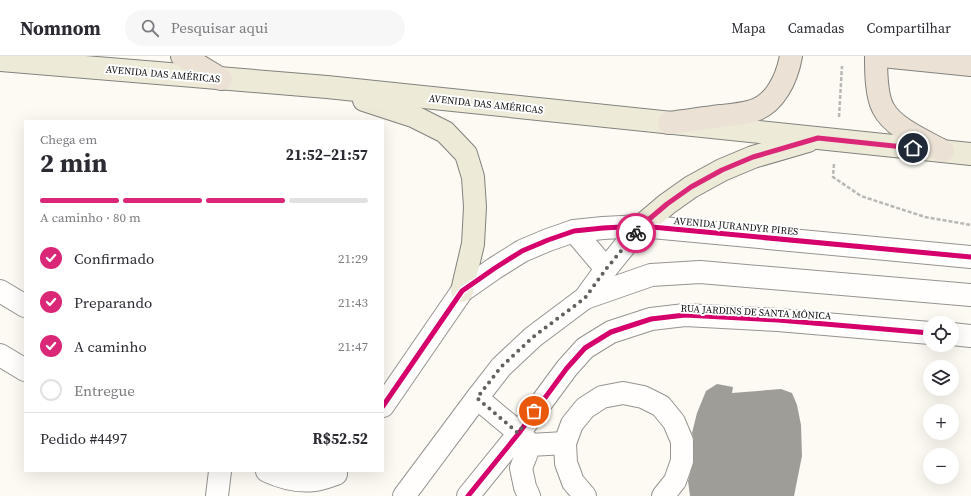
<!DOCTYPE html>
<html lang="pt">
<meta charset="utf-8">
<style>
body{margin:0;font-family:"Source Serif 4",serif;background:#f7f7f7;color:#2b2b33;height:100vh;display:flex;flex-direction:column;font-size:15px;white-space:nowrap}
*{box-sizing:border-box;margin:0}
p{font-size:13px;color:#7c7c81}
.icon{flex:none;width:22px;height:22px;fill:none;stroke:currentColor;stroke-width:2;stroke-linecap:round;stroke-linejoin:round}
.map{position:relative;flex:1;overflow:hidden}
.panel{position:absolute;left:24px;top:64px;width:360px;height:352px;display:flex;flex-direction:column;background:#fff;border-radius:0px;box-shadow:0 4px 16px #0002}
.panel>*{flex:none}
.fabs{position:absolute;left:923px;top:260px;display:grid;gap:8px}
.fabs a{display:grid;place-items:center;width:36px;height:36px;border-radius:50%;background:#fff;box-shadow:0 4px 16px #0002;font-size:20px}
.pin{position:absolute;display:grid;place-items:center;width:34px;height:34px;color:#fff;margin:-17px;border:2px solid #fff;border-radius:50%;box-shadow:0 1px 4px #0007}
.courier{position:absolute;display:grid;place-items:center;width:40px;height:40px;margin:-20px;border:3px solid #db2777;border-radius:50%;background:#fff;color:#222;box-shadow:0 1px 5px #0007}
.head em{font-style:normal;font-weight:700}
.head div{display:flex;flex-direction:column-reverse}
.head{display:flex;align-items:center;justify-content:space-between;height:68px;padding:0 16px}
h1{font-size:26px;font-weight:700;line-height:30px}
.bar{display:grid;grid-template-columns:repeat(4,1fr);gap:6px 4px;align-content:center;height:48px;padding:0 16px}
.bar i{height:5px;border-radius:3px;background:#e1e1e2}
.bar .on{background:#db2777}
.bar p{grid-column:span 4}
.line{display:flex;align-items:center;gap:10px;padding:0 16px;border-top:1px solid #e1e1e2}
.line div{flex:1}
ol{padding:0 16px;list-style:none}
li{display:flex;align-items:center;gap:12px;height:44px}
li p{margin-inline-start:auto}
li .icon{padding:4px;border-radius:50%;background:#db2777;color:#fff;stroke-width:4}
li:last-child{color:#7c7c81}
li i{width:22px;height:22px;border:2px solid #e1e1e2;border-radius:50%}
header{display:flex;align-items:center;gap:24px;box-sizing:border-box;height:56px;padding:0 20px;background:#fff;border-bottom:1px solid #e1e1e2}
header strong{font-size:19px}
nav{display:flex;gap:22px;margin-inline-start:auto;font-size:14px}
.search{width:280px;height:36px;background:#f7f7f7;display:flex;align-items:center;gap:10px;box-sizing:border-box;padding:0 14px;border-radius:22px;color:#7c7c81;font-size:15px}
.map>svg:first-child{display:block}
.building{fill:#9f9d98}
.lines{fill:none;stroke-linecap:round;stroke-linejoin:round}
.minor-casing{stroke:#959491;stroke-width:24}
.major-casing{stroke:#82827e;stroke-width:24}
.highway-casing{stroke:#82827e;stroke-width:24}
.path{stroke:#b8b8b6;stroke-width:2.5;stroke-dasharray:4 2;stroke-linecap:butt}
.minor{stroke:#fffefd;stroke-width:22}
.major{stroke:#edead8;stroke-width:22}
.highway{stroke:#ebe1d4;stroke-width:22}
.cycleway-casing{stroke:#fff;stroke-width:8}
.cycleway{stroke:#d6006c;stroke-width:5}
.done{stroke:#61615e;stroke-width:4;stroke-dasharray:0 7.2}
.route{stroke:#db2777;stroke-width:5}
.labels{text-anchor:middle;dominant-baseline:central;stroke-width:4;stroke-linejoin:round;paint-order:stroke}
.street-label{font-size:10px;fill:#0e0e0e;stroke:#fff}
</style>
<header>
<strong>Nomnom</strong>
<div class="search"><svg class="icon" aria-label="search" viewBox="0 0 24 24"><circle cx="10" cy="10" r="6"/><path d="M15 15l6 6"/></svg>Pesquisar aqui</div>
<nav><a>Mapa</a><a>Camadas</a><a>Compartilhar</a></nav>
</header>
<div class="map">
<svg width="971" height="440" viewBox="0 0 971 440">
<rect width="100%" height="100%" fill="#fcfaf2"/>
<path class="building" d="M717,328L733,331L732,337L781,333L792,337L797,349L801,369L802,400L794,440H690L688,425L694,405V385L692,377L697,357L706,335Z"/>
<g class="lines">
<g class="minor-casing">
<g id="minor">
<path d="M574,175L606,213"/>
<path d="M0,235L25,250"/>
<path d="M585,242L606,213L641,170"/>
<path d="M952,278L971,280"/>
<path d="M0,299L25,314"/>
<path d="M477,342L519,377L529,387"/>
<path d="M383,350L462,235L495,212L522,195L548,184L574,175L603,172L641,170L971,201"/>
<path d="M267,415C282,422 298,426 314,424C322,423 329,420 336,418"/>
<path d="M217,440L220,415"/>
<path d="M404,440L477,342L501,311L533,281L585,242L651,219L700,216L971,239"/>
<path d="M468,440L519,377L567,312L585,292L611,276L651,263L685,259L778,264L930,277"/>
<path d="M529,440L525,431L521,412L530,389L565,387"/>
<path d="M585,440L573,426L566,407L565,387L572,368L585,352L602,341L623,337L643,341L661,350L674,366L682,385V405L675,425L663,440"/>
</g>
</g>
<g class="major-casing">
<g id="major">
<path d="M0,4L327,31L971,98"/>
<path d="M364,44L413,60L445,76L466,98L473,121L475,151L473,188L462,235"/>
<path d="M641,170L667,148L691,131L722,114L753,101L808,85"/>
</g>
</g>
<g class="highway-casing">
<g id="highway">
<path d="M182,0L188,3L221,23"/>
<path d="M876,0C876,15 876,39 883,52C893,72 925,85 943,95"/>
<path d="M882,0L971,9"/>
<path d="M669,67C686,65 704,62 721,60C731,59 742,58 752,55C775,49 787,22 791,0"/>
</g>
</g>
<g class="path">
<path d="M839,61L842,10"/>
<path d="M834,108L833,121L861,140L925,161L971,169"/>
</g>
<use href="#minor" class="minor"/>
<use href="#major" class="major"/>
<use href="#highway" class="highway"/>
<g class="cycleway-casing">
<g id="cycleway">
<path d="M383,350L462,235L495,212L522,195L548,184L574,175L603,172L641,170L971,201"/>
<path d="M468,440L519,377L567,312L585,292L611,276L651,263L685,259L778,264L930,277"/>
</g>
</g>
<use href="#cycleway" class="cycleway"/>
</g>
<g class="lines">
<path class="done" d="M534,355L518,377L477,342L501,311L533,281L585,242L606,213L636,177"/>
<path class="route" d="M636,177L641,170L667,148L691,131L722,114L753,101L818,82L913,92"/>
</g>
<g class="labels">
<g class="street-label">
<text transform="translate(163 18) rotate(5)">AVENIDA DAS AMÉRICAS</text>
<text transform="translate(486 48) rotate(6)">AVENIDA DAS AMÉRICAS</text>
<text transform="translate(736 170) rotate(5)">AVENIDA JURANDYR PIRES</text>
<text transform="translate(756 256) rotate(3)">RUA JARDINS DE SANTA MÔNICA</text>
</g>
</g>
</svg>
<div class="fabs">
<a><svg class="icon" aria-label="locate" viewBox="0 0 24 24"><circle cx="12" cy="12" r="6"/><path d="M12 2v4M12 18v4M2 12h4M18 12h4"/></svg></a>
<a><svg class="icon" aria-label="layers" viewBox="0 0 24 24"><path d="M12 4l9 5-9 5-9-5zM3 14l9 5 9-5"/></svg></a>
<a>+</a>
<a>−</a>
</div>
<div class="pin" style="left:534px;top:355px;background:#ea580c"><svg class="icon" aria-label="bag" viewBox="0 0 24 24"><path d="M5 8h14l-1 12H6zM9 8a3 3 0 0 1 6 0"/></svg></div>
<div class="pin" style="left:913px;top:92px;background:#1f2937"><svg class="icon" aria-label="home" viewBox="0 0 24 24"><path d="M3 11l9-7 9 7M6 9v11h12V9"/></svg></div>
<div class="courier" style="left:636px;top:177px"><svg class="icon" aria-label="bike" viewBox="0 0 24 24"><circle cx="6" cy="16" r="4"/><circle cx="18" cy="16" r="4"/><path d="M6 16l4-8h5l3 8M10 8l3 8H6M13 5h3"/></svg></div>
<section class="panel">
<div class="head"><div><h1>2 min</h1><p>Chega em</p></div><em>21:52–21:57</em></div>
<div class="bar"><i class="on"></i><i class="on"></i><i class="on"></i><i></i><p>A caminho · 80 m</p></div>
<ol>
<li><svg class="icon" aria-label="check" viewBox="0 0 24 24"><path d="M5 12l5 5 9-10"/></svg>Confirmado<p>21:29</p></li>
<li><svg class="icon" aria-label="check" viewBox="0 0 24 24"><path d="M5 12l5 5 9-10"/></svg>Preparando<p>21:43</p></li>
<li><svg class="icon" aria-label="check" viewBox="0 0 24 24"><path d="M5 12l5 5 9-10"/></svg>A caminho<p>21:47</p></li>
<li><i></i>Entregue</li>
</ol>
<div class="line" style="height:52px"><div>Pedido #4497</div><b>R$52.52</b></div>
</section>
</div>
